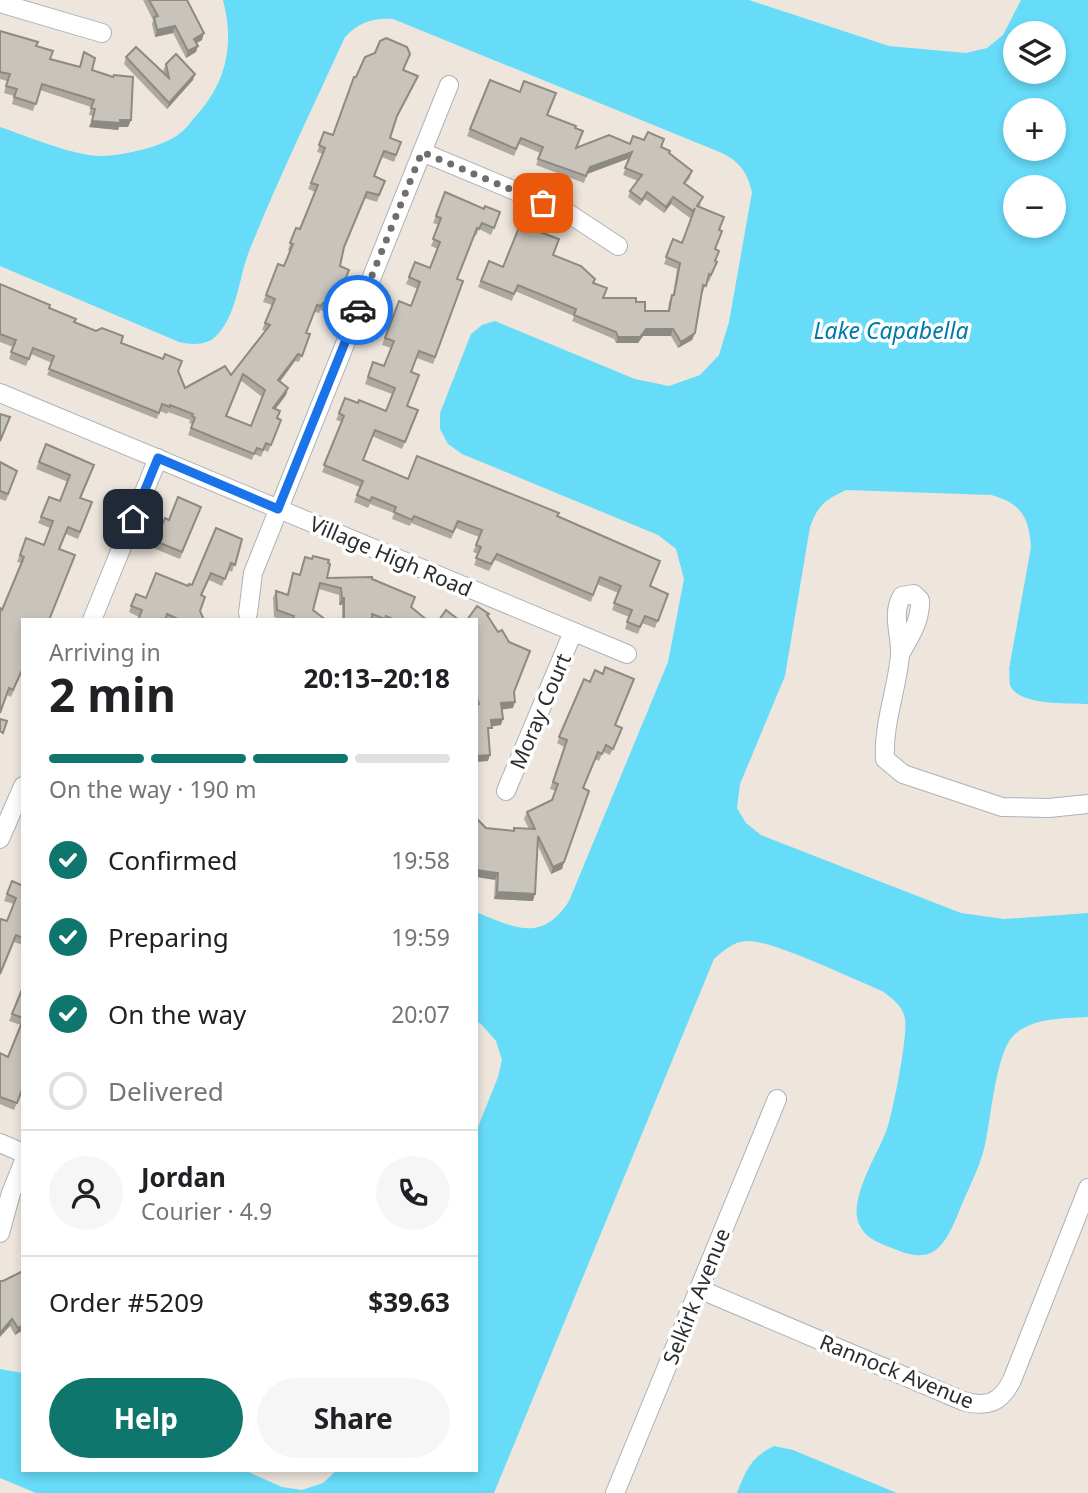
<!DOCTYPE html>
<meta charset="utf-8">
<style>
body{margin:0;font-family:"Noto Sans",sans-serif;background:#f6f6f6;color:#202124;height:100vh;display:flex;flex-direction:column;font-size:26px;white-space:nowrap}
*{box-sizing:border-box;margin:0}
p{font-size:23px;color:#757577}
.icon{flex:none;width:38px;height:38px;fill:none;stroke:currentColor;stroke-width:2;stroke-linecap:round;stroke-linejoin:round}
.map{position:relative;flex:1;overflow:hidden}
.panel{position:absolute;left:21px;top:618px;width:457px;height:854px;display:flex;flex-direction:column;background:#fff;border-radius:0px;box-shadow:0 4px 10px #0003}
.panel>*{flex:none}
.tools{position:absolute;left:1003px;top:21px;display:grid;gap:14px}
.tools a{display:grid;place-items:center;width:63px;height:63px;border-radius:50%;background:#fff;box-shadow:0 4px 10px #0003;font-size:35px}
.pin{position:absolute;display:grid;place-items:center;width:60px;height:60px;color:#fff;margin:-30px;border-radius:14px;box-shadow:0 4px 10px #0006}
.courier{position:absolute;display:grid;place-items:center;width:70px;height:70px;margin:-35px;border:5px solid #1a73e8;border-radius:50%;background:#fff;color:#222;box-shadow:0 2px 9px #0007}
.headline em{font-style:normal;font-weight:700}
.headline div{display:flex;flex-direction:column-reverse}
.headline{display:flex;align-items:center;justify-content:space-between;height:119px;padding:0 28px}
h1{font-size:46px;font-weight:700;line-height:52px}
.bar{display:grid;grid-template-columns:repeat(4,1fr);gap:10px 7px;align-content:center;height:84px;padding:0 28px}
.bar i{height:9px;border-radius:5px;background:#e0e0e0}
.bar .current{background:#0f766e}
.bar p{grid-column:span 4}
.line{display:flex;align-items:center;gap:18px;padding:0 28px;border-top:2px solid #e0e0e0}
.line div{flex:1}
.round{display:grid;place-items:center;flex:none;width:74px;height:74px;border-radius:37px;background:#f6f6f6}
ol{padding:0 28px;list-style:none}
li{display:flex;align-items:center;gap:21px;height:77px}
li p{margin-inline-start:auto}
li .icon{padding:7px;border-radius:50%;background:#0f766e;color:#fff;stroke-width:4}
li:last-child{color:#757577}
li i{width:38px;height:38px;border:4px solid #e0e0e0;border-radius:50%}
.cta{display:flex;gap:14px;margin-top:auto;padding:14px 28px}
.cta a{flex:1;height:80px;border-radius:42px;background:#0f766e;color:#fff;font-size:28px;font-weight:700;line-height:80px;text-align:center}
.cta a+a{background:#f6f6f6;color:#202124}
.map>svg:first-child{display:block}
.water{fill:#67dcf9;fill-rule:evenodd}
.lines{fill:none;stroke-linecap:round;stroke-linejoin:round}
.minor-casing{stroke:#adb1bc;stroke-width:20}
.minor{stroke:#fff;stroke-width:18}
.wall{fill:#ada9a1;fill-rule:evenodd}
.shaded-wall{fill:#8d8983}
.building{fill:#c9c4bb;stroke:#8d8983;stroke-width:2;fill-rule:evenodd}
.done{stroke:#706d6a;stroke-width:7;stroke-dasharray:0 12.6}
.route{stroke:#1a73e8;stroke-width:9}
.labels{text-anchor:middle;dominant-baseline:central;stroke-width:7;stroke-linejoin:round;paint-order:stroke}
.street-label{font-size:21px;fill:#2c2c2c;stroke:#fff}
.water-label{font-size:23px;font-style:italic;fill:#017aaa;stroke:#fff}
</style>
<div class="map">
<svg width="1088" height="1493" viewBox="0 0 1088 1493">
<rect width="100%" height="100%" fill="#eee6dd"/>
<g class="water">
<path d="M223,0H749L889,46L966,53L987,48L1003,35L1021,0H1088V704C1069,703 1018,706 1010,685C1009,681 1010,673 1009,669L1031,547C1029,517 1021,503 991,495L846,490C825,500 818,505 810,527L785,676L740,784L737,808L746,823L761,835L961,913L1004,919L1088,913V1017C1063,1019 1032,1017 1013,1036C995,1055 991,1122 984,1149C979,1169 968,1189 960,1209C947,1241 936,1267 897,1250C882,1244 866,1240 859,1224C848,1199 878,1154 887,1129C893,1111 908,1036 905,1019C902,1005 893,999 882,991C855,980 770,939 746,941C733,942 723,951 714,959L494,1493H36L0,1478V1369L23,1373V1470H244L282,1487L302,1490L323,1483L337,1470H476V1132L498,1077L502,1060L496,1041L481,1024L476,1021V912C515,928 542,943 569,901L668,662L684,579L676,549L658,535L462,454L448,444L440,429V413L471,334L482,325L495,321L635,379L669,386L700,375L719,355L729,322L752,192C747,172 740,162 722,153L393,19C372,18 360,22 345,37C313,107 279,177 250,249C239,275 238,312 218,334C208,346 193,345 179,342L0,266V127C27,136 76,157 103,156C125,155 162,147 179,134C185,130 190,123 194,118C226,84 235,45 223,0ZM1015,33H1054V72H1015ZM1015,110H1054V149H1015ZM1015,187H1054V226H1015Z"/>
<path d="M774,1446L793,1450L897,1493H737C746,1470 751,1457 774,1446Z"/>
</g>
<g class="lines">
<g class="minor-casing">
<g id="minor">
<path d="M0,3L102,33"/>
<path d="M422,152L568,213L618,246"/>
<path d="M0,393L627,654"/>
<path d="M248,613L253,573L449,85"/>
<path d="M92,620L158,458"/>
<path d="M900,654C910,637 921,620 920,600L914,594L902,596C891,614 901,635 900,655C897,690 883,723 885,759L903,774L1002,807L1049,808L1088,804"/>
<path d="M506,791L573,632"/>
<path d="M0,839L23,786"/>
<path d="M0,1143L23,1153"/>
<path d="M0,1233L11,1193L23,1163"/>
<path d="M699,1289L963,1401C987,1408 1001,1403 1012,1380L1088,1188"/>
<path d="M615,1493L777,1099"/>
</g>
</g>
<use href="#minor" class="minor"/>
</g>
<g class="wall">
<path d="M143,0H187L202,40L197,43L196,52L186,58L173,33L155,37L152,24L153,20Z"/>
<path d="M0,31L36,46L50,59L92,70L131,120L128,127H119L118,130L89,127L93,116L89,115L91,107L40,90L33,111L12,104L14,96L4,93L7,81L0,79Z"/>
<path d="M126,57L164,73L163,71L166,64L193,80L167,109L124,64Z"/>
<path d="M404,70L418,76L395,121L390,138L401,142L394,162L382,157L374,176L385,181L377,202L364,198L344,248L340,266L349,270L332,314L320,310L319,313L315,312L306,333L310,334L299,362L295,361L280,381L288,388L286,395L275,409L278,418L281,420L268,452L264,450L261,457L254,454L252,460L188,435L192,424L189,423L190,420L168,412L167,414L160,411L157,419L47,375L52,363L31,354L26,366L9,359L13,347L0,342V284L49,308L74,322L121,343L178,371L185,388L231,375L265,331L262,330L272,305L263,302L278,264L284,266L290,251L288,250L296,228L300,229L315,192L308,189L323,154L317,152L324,132L333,135L356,77ZM240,380L262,397L251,426L226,416Z"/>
<path d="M490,80L548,115L575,128L576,148L630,144L661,147L692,171L690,178L685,184L701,204L699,207L719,230L715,249V261L717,262L709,282L707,281L703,292H702L695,333L692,340L678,348L671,336H643L638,343H616L614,339L572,321L574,316L515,291L512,301L478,287L489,261L503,267L540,232L553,255L593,283L603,298L636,302L645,311H668L669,302L672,295H673L677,269L664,264L673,239L682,243L692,215L690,218L671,204L664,213L645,199L640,206L628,197L630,191L638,181L623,175L629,158L587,174L584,183L536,165L540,153L519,144L514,156L467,136Z"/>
<path d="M445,192L484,209L500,212L491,235L479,229L476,236L475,235L457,279L463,281L433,364L417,358L411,372L407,406L418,410L402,449L372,436L363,460L408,479L557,516L650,587L668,594L655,628L642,623L638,634L625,629L629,617L612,610L618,593L597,584L591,602L495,560L489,571L474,565L478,554L473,552L479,537L456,528L451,539L411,523L410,526L392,519L394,513L370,504L368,508L354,502L360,487L322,472L342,422L336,420L345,398L386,411L392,394L365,384L373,362L384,366L391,348L382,345L399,301L411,306L418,289L406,284L415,262L430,268L438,249L431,246L439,225L433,223Z"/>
<path d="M46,444L94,465L81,498L92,502L78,539L66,534L23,620V669L11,697L7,695L2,610L21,563L17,562L26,538L44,545L50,528L38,523L41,517L60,501L68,482L36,469Z"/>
<path d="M0,462L17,471L6,501L0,499Z"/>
<path d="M201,507L180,559L153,548L165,518L169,520Z"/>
<path d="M242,539L232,572L228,570L222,586L209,580L201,596L200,611L204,620H138L139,617L129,612L131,606L146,598L192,585Z"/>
<path d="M305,557L327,578L372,579L427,620H342V605H339V595L319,589L313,610L326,620H283L274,617L273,598L276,591L287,595L293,573L300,575Z"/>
<path d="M584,679L616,725L622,728L610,755L603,752L599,761L595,759L583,789L562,869L551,874L538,846L533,901L494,899L495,880L486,828L513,831L514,828L529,829L524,819L527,812L552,800L556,791L550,789L564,747L557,743Z"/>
<path d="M12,881L23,886V945L14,942L7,921L14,904L4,901Z"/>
<path d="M23,987V1088L14,1110L0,1104V1053L8,1057L21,1025L9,1021Z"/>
<path d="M0,1281L23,1330L15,1335L10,1326Z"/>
</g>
<g class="shaded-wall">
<path d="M175,26L173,33L155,37L157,30Z"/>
<path d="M204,33L202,40L192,45L194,39Z"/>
<path d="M198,46L196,52L186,58L188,51Z"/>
<path d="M195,74L193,80L167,109L169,103Z"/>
<path d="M120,120H131L128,127H119L118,130L89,127L92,121Z"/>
<path d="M632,152L630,158L587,174L590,167Z"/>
<path d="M673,197L671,204L664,213L666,207Z"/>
<path d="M646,329H673L671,336H643L638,343H616L618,337Z"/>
<path d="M695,333L692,340L678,348L681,342Z"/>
<path d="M298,354L295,361L276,387L278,380Z"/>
<path d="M288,388L286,395L271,415L273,408Z"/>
<path d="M342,598H344L342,605H339Z"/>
<path d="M515,702L513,708L499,710L501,703Z"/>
<path d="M503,719L501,725L489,727L491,720Z"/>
<path d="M490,755L488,761L476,762V756Z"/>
<path d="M564,862L562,869L551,874L553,867Z"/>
<path d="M476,870L498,873L495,880L476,877Z"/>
<path d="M497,892L535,894L533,901L494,899Z"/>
<path d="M12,1319L10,1326L0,1337V1333Z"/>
<path d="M23,1325V1330L15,1335L18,1328Z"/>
</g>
<g class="building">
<path d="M149,0H187L204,33L194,39L198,46L188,51L175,26L157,30L154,17L158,16Z"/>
<path d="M0,31L38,42L36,46L53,51L50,59L80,67L84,52L95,58L92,70L113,77L114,75L133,77L131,120H120V123L92,121L95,109L91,108L94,100L42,84L36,104L14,97L17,89L6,86L10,74L0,72Z"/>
<path d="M386,38L407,47L410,54L403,70L418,76L397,116L390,138L401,142L396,155L384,151L374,176L385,181L379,195L367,192L344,247L340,266L349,270L334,307L323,303L321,306L317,305L306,333L310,334L302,356L298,354L278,380L288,388L273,408L280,411L277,418L281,420L271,445L266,443L263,450L257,448L254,454L191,428L195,418L192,416L193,414L170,405V407L162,404L159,413L49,369L54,356L33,348L29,359L11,352L16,340L0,334V284L50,305L49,308L76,319L74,322L96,331L102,328L123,336L121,343L163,359L165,354L182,361L178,371L185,388L225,366L231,375L270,325L265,323L275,299L266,295L278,264L284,266L293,244L290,243L296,228L300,229L318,185L311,183L325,148L319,145L324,132L333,135L354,77H356L365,57L375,53L380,41ZM243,374L265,390L251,426L226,416Z"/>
<path d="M136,47L169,78L166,64L176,54L195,74L169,103L126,57Z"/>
<path d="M490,80L520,92L524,81L556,93L547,115L576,126L575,128L583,131L576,148L609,135L630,144L633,136L644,140L648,132L664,139L661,147L670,151L669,153L692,171L684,183L703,197L697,206L724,217L719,230L722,231L715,249L719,251L715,261L717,262L711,275L709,274L706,286L703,285L695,333L681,342L673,329H646L640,337H618L616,332L574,315L576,309L518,285L514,294L481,281L489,261L503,267L522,220L541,227L540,232L559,239L553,255L581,266L595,279L593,283L607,288L603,298H636V302H645V311H669L672,295H674L680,263L666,257L673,239L682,243L695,208L693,211L673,197L666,207L647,192L642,200L630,191L642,175L625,168L632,152L590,167L586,176L538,159L543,147L521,138L516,149L470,129Z"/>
<path d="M445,192L484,209L485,206L500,212L494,228L482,223L479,229L477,228L457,279L463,281L435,357L419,351L411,372L419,375L407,406L418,410L405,442L375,430L363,460L408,479L417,456L559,513L557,516L660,561L650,586L668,594L658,621L645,616L640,627L627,622L632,610L614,603L621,586L600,577L593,595L497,554L491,564L476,558L481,547L476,545L482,530L458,521L453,532L414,516L412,520L394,512L396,507L372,497L370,501L357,495L363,481L324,465L344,416L339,413L345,398L358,403L359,400L386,411L395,388L368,377L373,362L384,366L394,341L385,338L399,301L411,306L420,282L409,277L415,262L430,268L440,242L433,239L441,218L436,216Z"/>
<path d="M0,414L10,417L0,441Z"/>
<path d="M46,444L94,465L80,498L92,502L80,532L68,527L59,549L75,555L49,620H23V668L13,690L9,688L0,713V608L2,610L24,557L20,555L26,538L44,545L53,521L41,517L49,497L60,501L70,475L39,462Z"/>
<path d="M0,462L17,471L8,494L0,491Z"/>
<path d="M178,497L201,507L182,552L155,541L165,518L169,520Z"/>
<path d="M216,528L242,539L235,565L231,563L225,579L211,573L201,595L205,597L200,611L204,620H180L167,614L165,620H138L142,610L131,606L136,594L146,598L156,573L188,586L189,584L192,585Z"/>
<path d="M313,556L329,560L328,563L330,564L327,578L372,577V579L415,597L411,607L427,620H395L386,616L385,619L372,614V620H344V598H342L341,588L320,583L313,610L326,620H292L294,616L277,610L276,591L288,595L293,573L300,575L305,557L312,559Z"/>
<path d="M477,606L489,614L487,615L498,632L502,630L509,642L530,651L514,692L515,702L501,703L503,719L491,720L492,728H488L490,755L476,756V705L479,704L476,695V620H467Z"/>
<path d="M446,610L459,620H439Z"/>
<path d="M605,667L634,679L615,725L622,728L613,749L606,745L602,754L598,752L583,788L589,791L564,862L553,867L538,836L535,894L497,892L498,873L476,870V818L486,828L514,831V828L535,829L527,812L552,800L558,784L553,782L567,740L559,737L584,679L590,682L595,670L603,674Z"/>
<path d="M0,719L7,721L3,733L0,731Z"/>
<path d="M12,881L23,886V938L16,935L0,974V922L1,919L7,921L16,898L7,894Z"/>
<path d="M23,987V1018L12,1014Z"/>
<path d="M23,1020V1087L17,1103L0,1097V1053L8,1057Z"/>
<path d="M23,1271V1325L18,1328L12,1319L0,1333V1281H3Z"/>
</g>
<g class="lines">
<path class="done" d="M358,310L422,152L543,203"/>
<path class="route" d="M133,519L158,458L278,509L358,310"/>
</g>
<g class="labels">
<g class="street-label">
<text transform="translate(391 556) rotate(23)">Village High Road</text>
<text transform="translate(540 711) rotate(-67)">Moray Court</text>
<text transform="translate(696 1296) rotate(-68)">Selkirk Avenue</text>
<text transform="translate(897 1371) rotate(22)">Rannock Avenue</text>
</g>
<g class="water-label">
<text x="891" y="330">Lake Capabella</text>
</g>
</g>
</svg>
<div class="tools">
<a><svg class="icon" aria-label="layers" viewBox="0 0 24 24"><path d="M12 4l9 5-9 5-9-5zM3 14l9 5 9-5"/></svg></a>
<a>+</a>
<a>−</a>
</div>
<div class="pin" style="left:543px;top:203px;background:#ea580c"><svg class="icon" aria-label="bag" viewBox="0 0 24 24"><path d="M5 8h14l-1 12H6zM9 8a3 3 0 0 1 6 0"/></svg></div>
<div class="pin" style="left:133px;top:519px;background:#1f2937"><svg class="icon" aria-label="home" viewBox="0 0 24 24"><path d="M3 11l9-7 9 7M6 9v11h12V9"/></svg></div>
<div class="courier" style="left:358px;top:310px"><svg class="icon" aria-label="car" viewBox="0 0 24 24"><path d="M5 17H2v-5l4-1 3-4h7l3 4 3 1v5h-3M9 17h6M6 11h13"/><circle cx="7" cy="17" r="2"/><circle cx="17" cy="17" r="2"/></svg></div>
<section class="panel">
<div class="headline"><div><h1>2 min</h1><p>Arriving in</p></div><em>20:13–20:18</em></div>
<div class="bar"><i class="current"></i><i class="current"></i><i class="current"></i><i></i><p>On the way · 190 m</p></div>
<ol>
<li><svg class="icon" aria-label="check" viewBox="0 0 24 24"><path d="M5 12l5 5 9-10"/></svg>Confirmed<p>19:58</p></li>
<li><svg class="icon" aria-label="check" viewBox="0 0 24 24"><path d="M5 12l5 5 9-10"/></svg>Preparing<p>19:59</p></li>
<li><svg class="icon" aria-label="check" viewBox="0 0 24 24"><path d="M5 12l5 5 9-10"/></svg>On the way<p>20:07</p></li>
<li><i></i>Delivered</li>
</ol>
<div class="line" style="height:126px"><a class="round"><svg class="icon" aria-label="person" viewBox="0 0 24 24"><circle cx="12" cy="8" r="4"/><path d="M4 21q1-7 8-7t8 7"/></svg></a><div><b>Jordan</b><p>Courier · 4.9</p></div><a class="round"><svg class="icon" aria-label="phone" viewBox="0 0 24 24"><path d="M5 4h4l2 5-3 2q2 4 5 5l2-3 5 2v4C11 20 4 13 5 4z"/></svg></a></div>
<div class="line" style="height:91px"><div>Order #5209</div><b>$39.63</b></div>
<div class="cta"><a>Help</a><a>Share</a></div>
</section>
</div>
